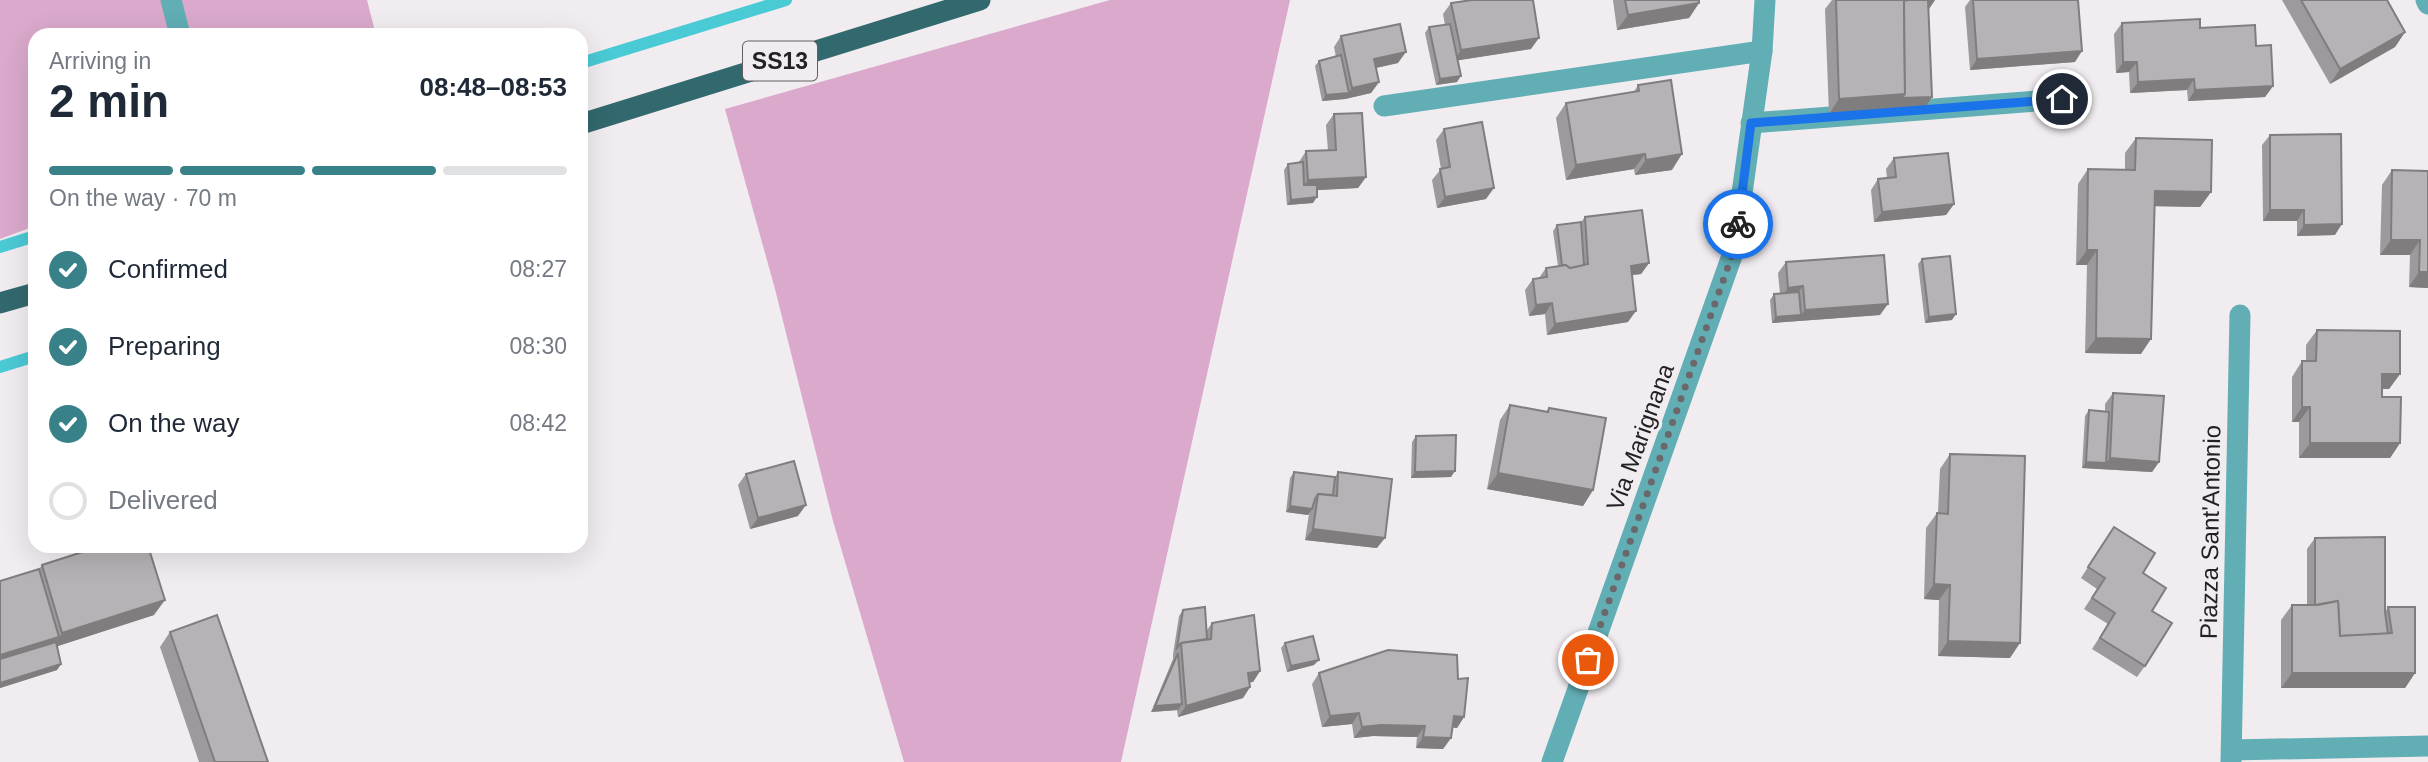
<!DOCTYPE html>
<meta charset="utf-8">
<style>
body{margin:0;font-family:Helvetica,sans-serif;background:#f6f6f7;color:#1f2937;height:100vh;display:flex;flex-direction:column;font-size:26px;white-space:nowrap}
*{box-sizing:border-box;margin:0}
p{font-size:23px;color:#747a83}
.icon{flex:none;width:38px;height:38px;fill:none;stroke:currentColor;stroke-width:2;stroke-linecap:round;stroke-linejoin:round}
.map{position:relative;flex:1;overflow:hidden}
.side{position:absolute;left:28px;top:28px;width:560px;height:525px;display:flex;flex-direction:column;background:#fff;border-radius:21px;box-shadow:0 7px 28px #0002}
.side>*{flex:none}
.pin{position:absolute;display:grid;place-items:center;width:60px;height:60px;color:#fff;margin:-30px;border:4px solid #fff;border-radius:50%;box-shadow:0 2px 7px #0007}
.courier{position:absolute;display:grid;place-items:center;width:70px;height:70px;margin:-35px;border:5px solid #1a73e8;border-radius:50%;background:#fff;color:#222;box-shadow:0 2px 9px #0007}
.overview em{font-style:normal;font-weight:600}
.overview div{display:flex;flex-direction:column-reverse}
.overview{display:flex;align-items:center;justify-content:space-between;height:119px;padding:0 21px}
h1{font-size:46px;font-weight:600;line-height:52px}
.bar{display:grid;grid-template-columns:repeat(4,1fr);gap:10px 7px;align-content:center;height:84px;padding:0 21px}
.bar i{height:9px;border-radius:5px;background:#e0e1e3}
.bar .active{background:#398188}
.bar p{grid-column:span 4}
ol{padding:0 21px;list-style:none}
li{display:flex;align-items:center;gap:21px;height:77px}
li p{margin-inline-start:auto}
li .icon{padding:7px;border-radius:50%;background:#398188;color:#fff;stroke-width:4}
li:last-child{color:#747a83}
li i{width:38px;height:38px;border:4px solid #e0e1e3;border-radius:50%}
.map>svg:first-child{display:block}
.green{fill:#daa9cc}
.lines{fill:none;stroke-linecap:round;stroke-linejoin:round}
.stream{stroke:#4acad5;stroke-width:12}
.minor{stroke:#61aeb5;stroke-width:21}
.major{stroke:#32696e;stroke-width:21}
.wall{fill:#9d999c}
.shaded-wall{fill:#807d7f}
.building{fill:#b7b2b5;stroke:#807d7f;stroke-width:2}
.done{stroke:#6b686b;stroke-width:7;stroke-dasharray:0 12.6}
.route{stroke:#1a73e8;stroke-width:9}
.labels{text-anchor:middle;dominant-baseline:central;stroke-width:7;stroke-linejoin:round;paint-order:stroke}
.shield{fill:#f1ecf0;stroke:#615e60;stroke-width:2}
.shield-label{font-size:23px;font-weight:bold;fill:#232123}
.street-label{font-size:24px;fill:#232123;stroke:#f1ecf0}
</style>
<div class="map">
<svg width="2428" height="762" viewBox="0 0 2428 762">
<rect width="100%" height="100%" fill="#f1ecf0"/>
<g class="green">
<path d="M0,0H367L376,35H35V226L0,239Z"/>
<path d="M1110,0H1290L1121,762H904L833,521L775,289L725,109Z"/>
</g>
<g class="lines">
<g class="stream">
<path d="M581,63L786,0"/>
<path d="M0,247L35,236"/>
<path d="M0,367L35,356"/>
</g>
<g class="minor">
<path d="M171,0L180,35"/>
<path d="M2426,0L2428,4"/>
<path d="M1384,106L1762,51"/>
<path d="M1751,123L2062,99"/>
<path d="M2232,750L2428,746"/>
<path d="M1552,762L1734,250L1762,51L1765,0"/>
<path d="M2231,762L2240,315"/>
</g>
<g class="major">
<path d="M581,124L980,0"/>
<path d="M0,303L35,293"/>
</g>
</g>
<g class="wall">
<path d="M1613,0H1699V3L1689,18L1617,30Z"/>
<path d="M1832,0H1935L1928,9L1932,97L1925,108L1829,114L1825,9Z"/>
<path d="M1970,0H2078L2075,62L1970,70L1965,7Z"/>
<path d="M2282,0H2387L2405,32L2395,47L2330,84Z"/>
<path d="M1451,3L1531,49L1458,60L1457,82L1436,85L1425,33L1429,27L1445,25L1443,14Z"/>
<path d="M2122,23L2200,28L2256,46L2273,86L2265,97L2188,101L2187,90L2130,93L2129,72L2116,73L2114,34Z"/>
<path d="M1341,36L1398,63L1376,68L1379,82L1371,93L1345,99L1322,101L1315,66L1319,61L1336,57L1334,47Z"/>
<path d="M1638,85L1672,170L1635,175L1634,169L1566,180L1556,118L1566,103L1634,92Z"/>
<path d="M1334,114L1366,177L1358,188L1317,190L1313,203L1287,205L1284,170L1288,164L1299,162L1306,151H1328L1326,125Z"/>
<path d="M1444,129L1486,199L1437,208L1432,180L1441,169L1436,140Z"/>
<path d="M2270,135L2335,235L2297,236V221H2263L2262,145Z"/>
<path d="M2136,138L2211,192L2200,207L2154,206L2141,354L2085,353L2087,265H2076L2078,184L2088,169H2125V153Z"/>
<path d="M1894,158L1954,204L1946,215L1874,222L1871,190L1878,179L1887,178L1886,169Z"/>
<path d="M2392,170L2428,171V288L2409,287L2410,255H2380L2382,185Z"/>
<path d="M1585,217L1649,263L1641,274L1632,275L1628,322L1547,335L1545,314L1529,316L1525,290L1533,279L1539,278L1546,268L1558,266L1553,231L1557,225L1581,222Z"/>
<path d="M1922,259L1952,320L1925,323L1918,264Z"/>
<path d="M1786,262L1880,315L1772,323L1770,300L1774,294H1780L1778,273Z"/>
<path d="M2317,330L2400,374L2389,389H2382V397L2400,443L2390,458H2299V422H2292V377L2302,361H2306V345Z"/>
<path d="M2113,393L2159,462L2152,472L2082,468L2085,416L2089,410L2105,411V404Z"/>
<path d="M1510,405L1546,412L1549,408L1593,490L1583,506L1487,489L1500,420Z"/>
<path d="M1416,436L1451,477L1411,478L1412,442Z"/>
<path d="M1950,454L2010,658L1938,656L1939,600L1924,599L1926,528L1937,513H1938L1940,469Z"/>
<path d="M1294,472L1335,477L1338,472L1377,548L1305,540L1309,514L1308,515L1286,512L1290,478Z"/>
<path d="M746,474L798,516L750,529L738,485Z"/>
<path d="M2114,527L2143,573L2152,611L2145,666L2137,677L2092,649L2108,624L2084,609L2097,589L2081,578Z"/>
<path d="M2315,538L2385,612L2388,607L2415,673L2405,688H2281V620L2292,605H2307V549Z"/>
<path d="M42,565L154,615L57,646L61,664L57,670L0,688V581L39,569Z"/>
<path d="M1183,610L1207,630L1212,623L1260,671L1253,682H1249L1250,687L1243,698L1178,717L1177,710L1151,712L1173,659V654L1179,616Z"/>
<path d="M170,632L268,762H199L160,647Z"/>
<path d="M1285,643L1314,665L1287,672L1281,648Z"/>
<path d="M1319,673L1458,679L1464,717L1457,728L1452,727L1451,738L1443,749L1416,748L1417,737L1373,736L1354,738L1352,724L1322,727L1312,684Z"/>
</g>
<g class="shaded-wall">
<path d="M1902,0H1935L1929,9L1920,8Z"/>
<path d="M1699,3L1689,18L1617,30L1628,15Z"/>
<path d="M2405,32L2395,47L2330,84L2340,69Z"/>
<path d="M1539,38L1531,49L1454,61L1461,50Z"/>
<path d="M2082,51L2075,62L1970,70L1977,59Z"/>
<path d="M1406,52L1398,63L1366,70L1374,59Z"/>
<path d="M2123,62H2137L2129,72L2116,73Z"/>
<path d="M1461,76L1457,82L1436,85L1440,79Z"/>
<path d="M2194,79L2187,90L2130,93L2138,82Z"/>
<path d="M1379,82L1371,93L1345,99L1322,101L1326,95L1349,93L1352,88Z"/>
<path d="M2273,86L2265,97L2188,101L2195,90Z"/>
<path d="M1905,94L1932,97L1925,108L1829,114L1839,99Z"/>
<path d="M1645,154L1634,169L1566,180L1576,165Z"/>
<path d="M1682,154L1672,170L1635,175L1646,160Z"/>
<path d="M1366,177L1358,188L1300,191L1308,180Z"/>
<path d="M1494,188L1486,199L1437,208L1445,197Z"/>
<path d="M2155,191L2211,192L2200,207L2144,206Z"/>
<path d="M1317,197L1313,203L1287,205L1291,200Z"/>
<path d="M1954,204L1946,215L1874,222L1882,212Z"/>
<path d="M2270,210H2304L2297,221H2263Z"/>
<path d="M2342,224L2335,235L2297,236L2304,225Z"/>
<path d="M2391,240H2420L2410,255H2380Z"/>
<path d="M2087,250H2097L2087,265H2076Z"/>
<path d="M1649,263L1641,274L1624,276L1631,266Z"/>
<path d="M2419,272H2428V288L2409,287Z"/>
<path d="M1803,286L1795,297L1780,299L1788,288Z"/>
<path d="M1552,303L1545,314L1529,316L1536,305Z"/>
<path d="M1888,304L1880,315L1772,323L1776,317L1801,315L1805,310Z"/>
<path d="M1636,311L1628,322L1547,335L1555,324Z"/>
<path d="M1956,314L1952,320L1925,323L1929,317Z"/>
<path d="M2096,338L2151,339L2141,354L2085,353Z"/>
<path d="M2382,374H2400L2389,389H2372Z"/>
<path d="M2302,407H2310L2299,422H2292Z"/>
<path d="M2310,443H2400L2390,458H2299Z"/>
<path d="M2110,458L2159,462L2152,472L2082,468L2086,462L2106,463Z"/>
<path d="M1455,471L1451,477L1411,478L1415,472Z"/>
<path d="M1498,473L1593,490L1583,506L1487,489Z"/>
<path d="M806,505L798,516L750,529L758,518Z"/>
<path d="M1290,506L1312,509L1308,515L1286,512Z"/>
<path d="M1313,529L1385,538L1377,548L1305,540Z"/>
<path d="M1934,584L1950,585L1939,600L1924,599Z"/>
<path d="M165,600L154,615L52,648L62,633Z"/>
<path d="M59,637L52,648L0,664V655Z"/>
<path d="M1948,641L2020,643L2010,658L1938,656Z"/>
<path d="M1319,660L1314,665L1287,672L1291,666Z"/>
<path d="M61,664L57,670L0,688V683Z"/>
<path d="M1260,671L1253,682L1240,684L1248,673Z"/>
<path d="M2292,673H2415L2405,688H2281Z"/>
<path d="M1250,687L1243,698L1178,717L1186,706Z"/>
<path d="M1182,704L1178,710L1151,712L1155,706Z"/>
<path d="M1359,713L1352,724L1322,727L1330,716Z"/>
<path d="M1454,716L1464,717L1457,728L1446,727Z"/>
<path d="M1381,725L1425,726L1417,737L1373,736L1354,738L1362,727Z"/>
<path d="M1423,737L1451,738L1443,749L1416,748Z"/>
</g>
<g class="building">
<path d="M1472,0H1533L1539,38L1461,50L1451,3Z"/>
<path d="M1625,0H1699V3L1628,15Z"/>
<path d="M1836,0H1904L1905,94L1839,99Z"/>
<path d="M1908,0H1928L1932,97L1902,98L1905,94L1904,1Z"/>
<path d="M1973,0H2078L2082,51L1977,59Z"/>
<path d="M2301,0H2387L2405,32L2340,69Z"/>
<path d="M2200,19V28L2255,25L2256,46L2271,45L2273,86L2195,90L2194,79L2138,82L2137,62H2123L2122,23Z"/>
<path d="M1400,24L1406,52L1374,59L1379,82L1352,88L1341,36Z"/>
<path d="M1450,24L1461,76L1440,79L1429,27Z"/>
<path d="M1341,55L1349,93L1326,95L1319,61Z"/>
<path d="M1671,80L1682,154L1646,160L1645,154L1576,165L1566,103L1639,91L1638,85Z"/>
<path d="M1362,113L1366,177L1308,180L1306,151L1336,150L1334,114Z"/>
<path d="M1482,122L1494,188L1445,197L1440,169L1450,167L1444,129Z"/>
<path d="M2341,134L2342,224L2304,225V210H2270V135Z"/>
<path d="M2136,138L2212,140L2211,192L2155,191L2151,339L2096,338L2097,250H2087L2088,169L2135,170Z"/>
<path d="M1948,153L1954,204L1882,212L1878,179L1896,177L1894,158Z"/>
<path d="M1303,162L1304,185H1317V197L1291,200L1288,164Z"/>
<path d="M2392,170L2428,171V272H2419L2420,240H2391Z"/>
<path d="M1642,210L1649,263L1631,266L1636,311L1555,324L1552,303L1536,305L1533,279L1547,277L1546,268L1566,265L1570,268L1588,264L1585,217Z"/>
<path d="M1581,222L1584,265L1570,268L1566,265H1562L1557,225Z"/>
<path d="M1884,255L1888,304L1805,310L1803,286L1788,288L1786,262Z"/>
<path d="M1950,256L1956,314L1929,317L1922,259Z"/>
<path d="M1799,292L1801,315L1776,317L1774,294Z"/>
<path d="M2317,330L2400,331V374H2382V397H2401L2400,443H2310V407H2302V361H2316Z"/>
<path d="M2113,393L2164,396L2159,462L2110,458Z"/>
<path d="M1510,405L1548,412L1549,408L1606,418L1593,490L1498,473Z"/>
<path d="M2089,410L2109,412L2106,463L2086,462Z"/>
<path d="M1456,435L1455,471L1415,472L1416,436Z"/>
<path d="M1950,454L2025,456L2020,643L1948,641L1950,585L1934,584L1937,513L1948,514Z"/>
<path d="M794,461L806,505L758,518L746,474Z"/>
<path d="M1294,472L1335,477L1333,495L1318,494L1315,499L1312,509L1290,506Z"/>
<path d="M1338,472L1392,479L1385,538L1313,529L1318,494L1337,496Z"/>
<path d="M2114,527L2155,553L2143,573L2166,588L2152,611L2172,623L2145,666L2100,638L2115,613L2092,598L2105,578L2088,567Z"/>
<path d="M2385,537V612L2388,634L2340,636L2338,601L2315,605V538Z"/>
<path d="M101,546H148L165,600L62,633L42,565Z"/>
<path d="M39,569L59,637L0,655V581Z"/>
<path d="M2338,601L2340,636L2392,633L2388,607H2415V673H2292V605H2318Z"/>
<path d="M1205,607L1207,639L1181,643L1177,648L1183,610Z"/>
<path d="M217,615L268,762H215L170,632Z"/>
<path d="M1254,615L1260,671L1248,673L1250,687L1186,706L1181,643L1211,639L1212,623Z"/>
<path d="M1313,636L1319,660L1291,666L1285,643Z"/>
<path d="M56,642L61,664L0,683V659Z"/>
<path d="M1388,650L1457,655L1458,679L1468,678L1464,717L1454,716L1451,738L1423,737L1425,726L1381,725L1362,727L1359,713L1330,716L1319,673Z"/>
<path d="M1178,653L1182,704L1155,706Z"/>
</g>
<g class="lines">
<path class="done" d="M1588,660L1734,250L1738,224"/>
<path class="route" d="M1738,224L1751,123L2062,99"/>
</g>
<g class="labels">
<rect class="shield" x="743" y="41.5" width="74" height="39" rx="5"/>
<g class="shield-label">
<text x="780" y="61">SS13</text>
</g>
<g class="street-label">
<text transform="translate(1640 437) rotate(-70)">Via Marignana</text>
<text transform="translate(2210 532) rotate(-89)">Piazza Sant'Antonio</text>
</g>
</g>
</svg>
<div class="pin" style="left:1588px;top:660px;background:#ea580c"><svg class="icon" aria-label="bag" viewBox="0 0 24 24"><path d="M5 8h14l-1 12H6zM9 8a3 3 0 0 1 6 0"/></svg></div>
<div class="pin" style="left:2062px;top:99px;background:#1f2937"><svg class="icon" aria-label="home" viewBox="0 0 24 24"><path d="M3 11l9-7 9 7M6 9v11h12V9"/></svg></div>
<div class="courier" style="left:1738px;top:224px"><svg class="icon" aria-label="bike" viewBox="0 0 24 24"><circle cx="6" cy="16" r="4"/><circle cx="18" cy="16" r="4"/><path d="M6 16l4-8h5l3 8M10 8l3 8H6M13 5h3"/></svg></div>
<section class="side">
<div class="overview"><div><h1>2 min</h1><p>Arriving in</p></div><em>08:48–08:53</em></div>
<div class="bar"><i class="active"></i><i class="active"></i><i class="active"></i><i></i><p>On the way · 70 m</p></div>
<ol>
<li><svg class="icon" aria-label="check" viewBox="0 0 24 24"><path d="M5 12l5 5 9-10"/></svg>Confirmed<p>08:27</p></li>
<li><svg class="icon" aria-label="check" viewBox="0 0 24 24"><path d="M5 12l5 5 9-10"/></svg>Preparing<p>08:30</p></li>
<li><svg class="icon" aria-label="check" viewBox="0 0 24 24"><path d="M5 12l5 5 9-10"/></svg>On the way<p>08:42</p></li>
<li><i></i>Delivered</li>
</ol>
</section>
</div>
